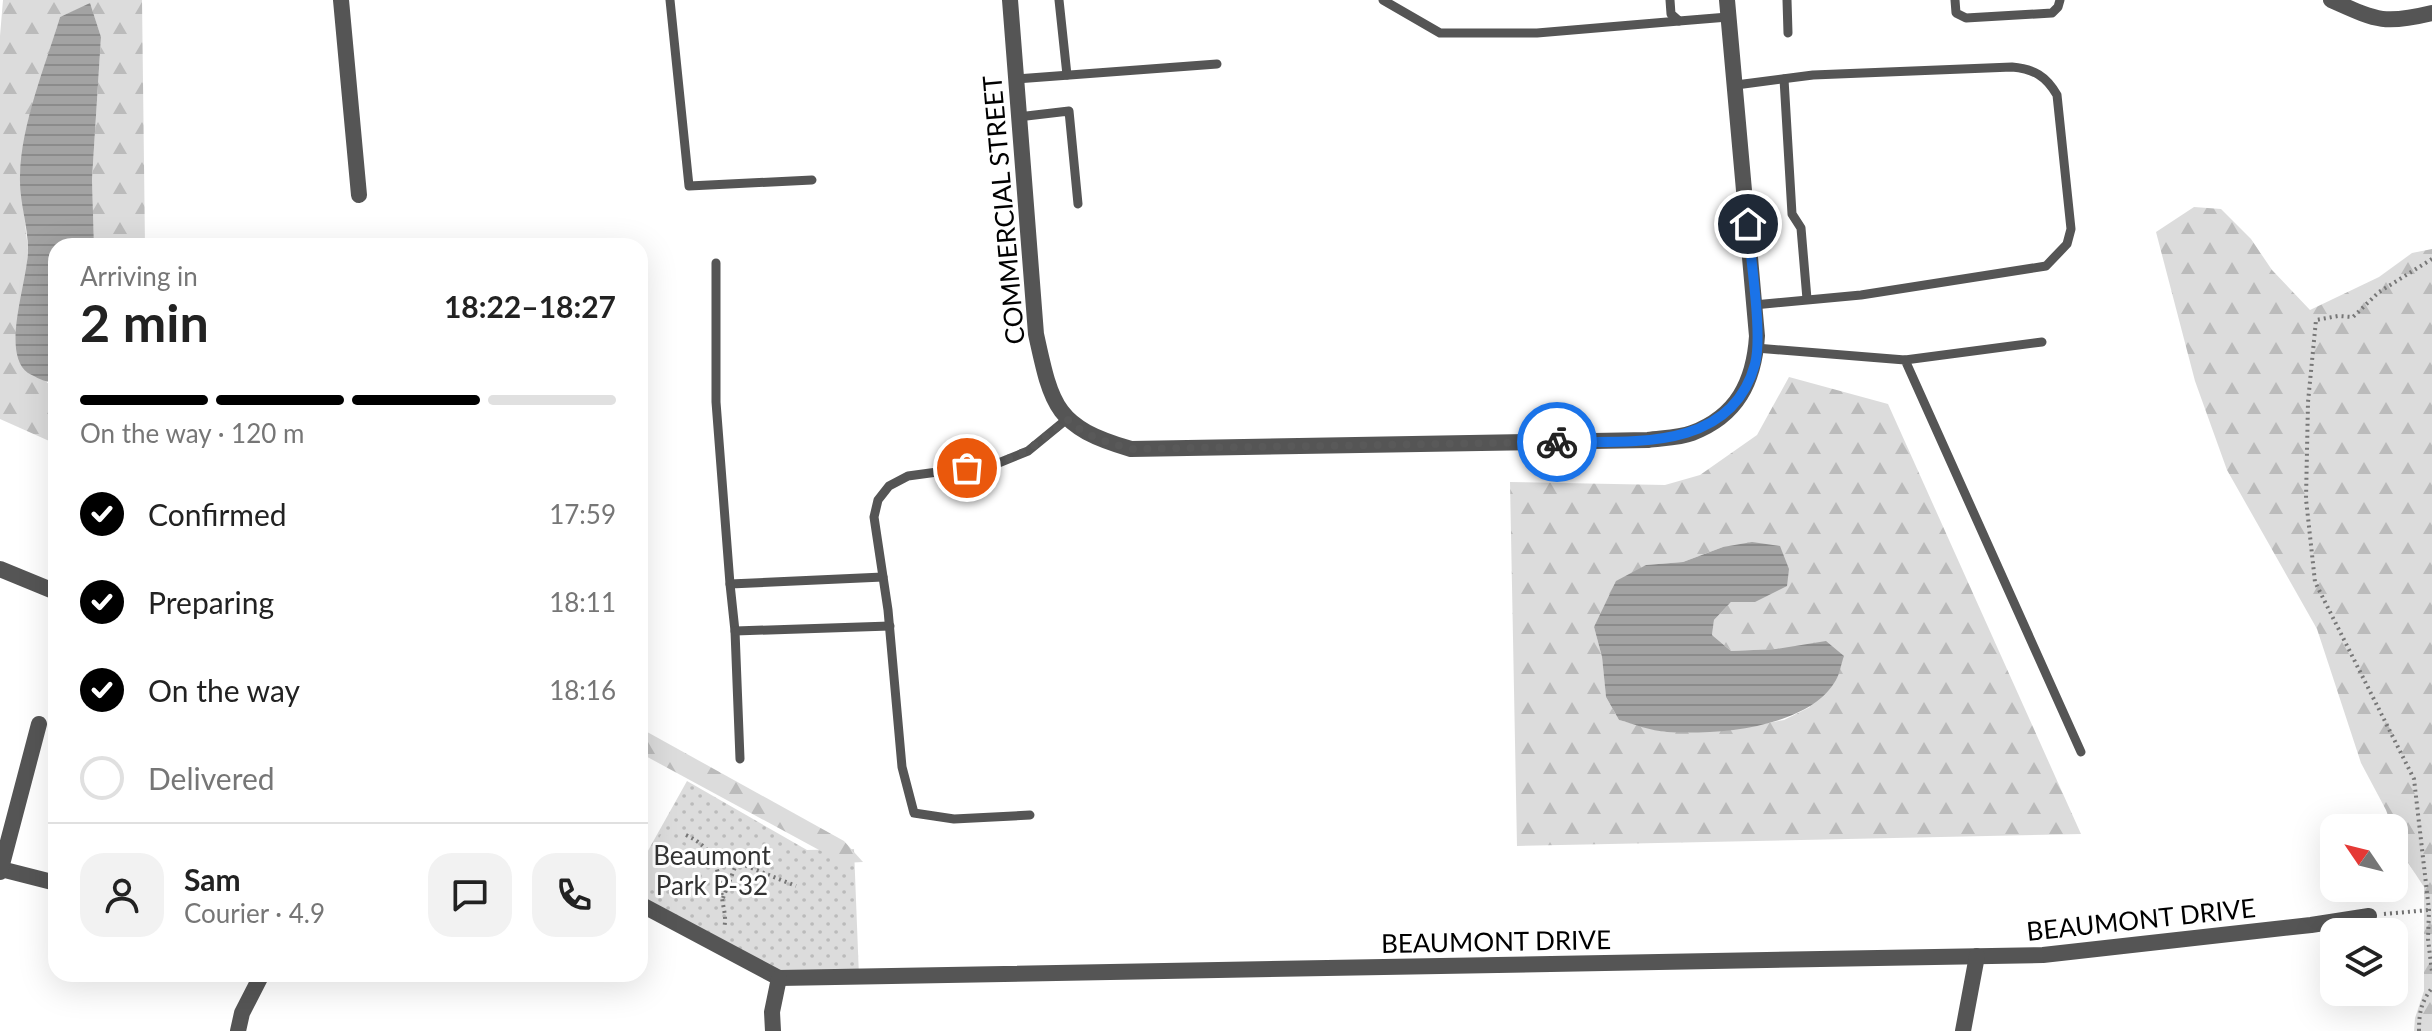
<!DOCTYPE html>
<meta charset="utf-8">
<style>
body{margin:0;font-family:Lato,sans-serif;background:#f2f2f2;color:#222;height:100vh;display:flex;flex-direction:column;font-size:30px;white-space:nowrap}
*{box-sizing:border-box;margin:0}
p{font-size:26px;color:#767676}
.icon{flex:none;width:44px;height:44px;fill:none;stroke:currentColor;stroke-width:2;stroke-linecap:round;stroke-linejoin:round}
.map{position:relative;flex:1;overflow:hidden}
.sheet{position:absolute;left:48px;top:238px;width:600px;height:744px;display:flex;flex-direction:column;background:#fff;border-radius:24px;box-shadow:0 8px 32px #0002}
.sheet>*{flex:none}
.needle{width:52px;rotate:305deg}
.tools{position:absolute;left:2320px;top:814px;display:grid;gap:16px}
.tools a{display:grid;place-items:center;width:88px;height:88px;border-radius:16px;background:#fff;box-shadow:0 8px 32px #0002;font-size:40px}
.pin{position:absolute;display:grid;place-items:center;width:68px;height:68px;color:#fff;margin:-34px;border:4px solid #fff;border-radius:50%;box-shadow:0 2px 8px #0007}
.courier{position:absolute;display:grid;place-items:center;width:80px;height:80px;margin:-40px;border:6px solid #1a73e8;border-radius:50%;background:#fff;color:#222;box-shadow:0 2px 10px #0007}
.overview em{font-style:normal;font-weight:700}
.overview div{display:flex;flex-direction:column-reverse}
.overview{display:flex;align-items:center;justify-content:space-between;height:136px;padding:0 32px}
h1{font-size:52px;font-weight:700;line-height:60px}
.bar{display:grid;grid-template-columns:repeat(4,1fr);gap:12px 8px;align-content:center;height:96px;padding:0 32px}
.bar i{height:10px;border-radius:6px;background:#e0e0e0}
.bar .selected{background:#000}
.bar p{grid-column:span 4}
.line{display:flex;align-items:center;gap:20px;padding:0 32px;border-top:2px solid #e0e0e0}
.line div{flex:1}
.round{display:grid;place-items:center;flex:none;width:84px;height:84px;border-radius:24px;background:#f2f2f2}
ol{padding:0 32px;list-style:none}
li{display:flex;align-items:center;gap:24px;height:88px}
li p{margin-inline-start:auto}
li .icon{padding:8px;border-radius:50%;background:#000;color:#fff;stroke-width:4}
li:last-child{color:#767676}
li i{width:44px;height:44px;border:4px solid #e0e0e0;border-radius:50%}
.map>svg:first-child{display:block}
.green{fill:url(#green-dots)}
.forest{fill:url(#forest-firs);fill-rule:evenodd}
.pitch{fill:#dcdcdc}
.water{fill:url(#water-rules)}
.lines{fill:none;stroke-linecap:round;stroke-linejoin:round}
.path{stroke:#777;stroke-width:4;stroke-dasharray:2 4;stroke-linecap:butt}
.service{stroke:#555;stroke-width:9}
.minor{stroke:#555;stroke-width:16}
.done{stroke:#595959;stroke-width:8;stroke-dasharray:0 14.4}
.route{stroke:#1a73e8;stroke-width:10}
.labels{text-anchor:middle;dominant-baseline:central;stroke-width:6;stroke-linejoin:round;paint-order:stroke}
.street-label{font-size:26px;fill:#000;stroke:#fff}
.park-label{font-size:26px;fill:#333;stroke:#fff}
</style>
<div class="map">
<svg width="2432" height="1031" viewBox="0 0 2432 1031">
<defs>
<pattern id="green-dots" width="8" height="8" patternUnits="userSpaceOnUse" patternTransform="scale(2)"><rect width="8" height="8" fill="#dcdcdc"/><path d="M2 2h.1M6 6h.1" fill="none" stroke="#bbb" stroke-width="1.8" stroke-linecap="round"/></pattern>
<pattern id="forest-firs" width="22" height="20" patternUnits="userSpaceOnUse" patternTransform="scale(2)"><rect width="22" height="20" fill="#dcdcdc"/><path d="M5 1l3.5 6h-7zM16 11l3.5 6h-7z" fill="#bbb"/></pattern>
<pattern id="water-rules" width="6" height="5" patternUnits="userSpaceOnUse" patternTransform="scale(2)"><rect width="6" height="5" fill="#a3a3a3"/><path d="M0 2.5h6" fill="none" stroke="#8b8b8b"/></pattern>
</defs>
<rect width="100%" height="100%" fill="#fff"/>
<path class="green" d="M687,781L807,850L854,849L859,977L779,978L640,904V865Z"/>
<g class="forest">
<path d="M3,0H142L145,246H94L92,179L101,37L90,4L60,17L29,117L20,176L28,250L27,261L47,383L56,382V444L0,419V36Z"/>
<path d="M2194,207L2221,209L2251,239L2272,270L2310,310L2379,277L2412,253L2432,249V1031H2414L2415,1018L2424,991V887L2401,852L2386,810L2361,763L2317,629L2227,470L2195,381L2156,232Z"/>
<path d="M1789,377L1888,404L2081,834L1517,846L1510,482L1665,485L1700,475L1757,435ZM1723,547L1755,602H1731L1714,620L1712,635L1731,651L1776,649L1810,707L1784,720L1728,730L1665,732L1619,720L1606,697L1602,657L1594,627L1646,565L1683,562Z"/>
<path d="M640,728L844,841L863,862L843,863L640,753Z"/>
</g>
<path class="pitch" d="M662,833L701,855L680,894L640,872Z"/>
<g class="water">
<path d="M90,3L101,37L92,179L94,246H56V382C45,383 38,378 28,373C0,353 28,282 28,249C28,225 19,201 20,176C21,124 45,67 60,17Z"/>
<path d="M1752,542L1780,546L1789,569L1787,586L1755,602H1731L1714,620L1712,635L1731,651L1776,649L1826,641L1844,656C1841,664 1840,673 1836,680C1809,728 1717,735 1667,732C1651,731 1634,724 1619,720L1606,697L1602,657L1594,627L1616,581L1646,565L1683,562L1723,547Z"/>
</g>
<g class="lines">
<g class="path">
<path d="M2432,259L2379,292L2353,317L2338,316L2316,320L2308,402L2306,499L2315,582L2414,779L2429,910L2428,939L2432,972"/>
<path d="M686,835C715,849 718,867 722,897C723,908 727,917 724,928"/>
<path d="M723,898L737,862L796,886"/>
<path d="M2384,914L2429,910"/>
<path d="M2419,1031C2419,1013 2421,1002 2432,988"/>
</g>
<g class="service">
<path d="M670,0L689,186L812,180"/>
<path d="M1059,0L1067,75"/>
<path d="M1383,0L1440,33H1537L1679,21"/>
<path d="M1670,0L1671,14L1679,21L1728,17"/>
<path d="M1787,0L1788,33"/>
<path d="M1955,0L1956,13L1966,18L2052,13L2058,7L2060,0"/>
<path d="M1016,79L1217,64"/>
<path d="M1784,79L1792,214L1801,228L1807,299"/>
<path d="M1736,85L1813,75L2012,67C2034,69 2046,76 2057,95L2071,229L2067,244L2046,266L1861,295L1754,305"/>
<path d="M1018,117L1069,111L1078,204"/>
<path d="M716,263V402L730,584L883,577"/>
<path d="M1756,348L1905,360L2081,752"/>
<path d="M1905,360L2042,342"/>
<path d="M730,584L735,631L740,759"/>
<path d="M735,631L890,626"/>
<path d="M1030,815L954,819L914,813L902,767L888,610L874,517L878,500L889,486L908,476L996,464L1028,451L1067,419"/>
</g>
<g class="minor">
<path d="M341,0L359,195"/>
<path d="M1010,0L1036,334C1052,408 1056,427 1131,449L1648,440C1662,438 1679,438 1692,433C1737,416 1754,382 1757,336L1727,0"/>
<path d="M2331,0C2376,20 2383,25 2432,13"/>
<path d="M0,569L56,592"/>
<path d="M1,869L56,883"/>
<path d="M0,872L39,724"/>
<path d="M640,904L779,978L2043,955L2311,925L2369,916"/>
<path d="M238,1031L242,1013L262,974"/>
<path d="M773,1031L772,1012L779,978"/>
<path d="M1963,1031L1977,956"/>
</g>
</g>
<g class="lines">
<path class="done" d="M967,468C1018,461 1029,451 1067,419C1086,437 1107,442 1131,449L1557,442"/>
<path class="route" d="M1557,442C1630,441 1731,453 1755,364C1763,334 1750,258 1748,224"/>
</g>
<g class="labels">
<g class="street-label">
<text transform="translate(1003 210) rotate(-95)">COMMERCIAL STREET</text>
<text transform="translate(2141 919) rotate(-6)">BEAUMONT DRIVE</text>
<text transform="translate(1496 941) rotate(-1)">BEAUMONT DRIVE</text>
</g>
<g class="park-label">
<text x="712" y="855">Beaumont<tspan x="712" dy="30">Park P-32</tspan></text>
</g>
</g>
</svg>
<div class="tools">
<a><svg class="needle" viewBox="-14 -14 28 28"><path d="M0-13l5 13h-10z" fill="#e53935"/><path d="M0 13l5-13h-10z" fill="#767676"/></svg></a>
<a><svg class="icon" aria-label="layers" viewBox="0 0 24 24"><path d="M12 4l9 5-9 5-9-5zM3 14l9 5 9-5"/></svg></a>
</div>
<div class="pin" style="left:967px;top:468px;background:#ea580c"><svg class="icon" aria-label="bag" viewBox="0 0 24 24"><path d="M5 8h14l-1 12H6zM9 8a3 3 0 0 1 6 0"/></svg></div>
<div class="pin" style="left:1748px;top:224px;background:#1f2937"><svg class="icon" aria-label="home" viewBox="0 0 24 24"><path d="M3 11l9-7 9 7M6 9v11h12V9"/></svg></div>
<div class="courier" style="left:1557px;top:442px"><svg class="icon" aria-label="bike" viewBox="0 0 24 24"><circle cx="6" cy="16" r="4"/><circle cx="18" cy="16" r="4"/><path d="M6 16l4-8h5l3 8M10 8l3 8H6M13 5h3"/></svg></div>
<section class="sheet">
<div class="overview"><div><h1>2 min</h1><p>Arriving in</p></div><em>18:22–18:27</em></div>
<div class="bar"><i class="selected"></i><i class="selected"></i><i class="selected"></i><i></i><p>On the way · 120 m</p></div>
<ol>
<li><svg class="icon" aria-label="check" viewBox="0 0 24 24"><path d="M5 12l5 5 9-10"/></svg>Confirmed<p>17:59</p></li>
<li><svg class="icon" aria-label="check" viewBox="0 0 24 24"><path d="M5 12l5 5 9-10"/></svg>Preparing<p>18:11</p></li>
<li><svg class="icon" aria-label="check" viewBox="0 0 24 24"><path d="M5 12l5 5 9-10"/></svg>On the way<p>18:16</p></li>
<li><i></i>Delivered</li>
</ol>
<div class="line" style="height:144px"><a class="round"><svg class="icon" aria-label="person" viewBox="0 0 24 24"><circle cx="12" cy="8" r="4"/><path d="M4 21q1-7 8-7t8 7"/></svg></a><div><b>Sam</b><p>Courier · 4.9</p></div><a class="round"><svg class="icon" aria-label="chat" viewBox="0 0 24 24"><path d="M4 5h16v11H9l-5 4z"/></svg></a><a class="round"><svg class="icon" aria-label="phone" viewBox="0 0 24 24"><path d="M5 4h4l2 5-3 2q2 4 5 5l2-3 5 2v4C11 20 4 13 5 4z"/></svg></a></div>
</section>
</div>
